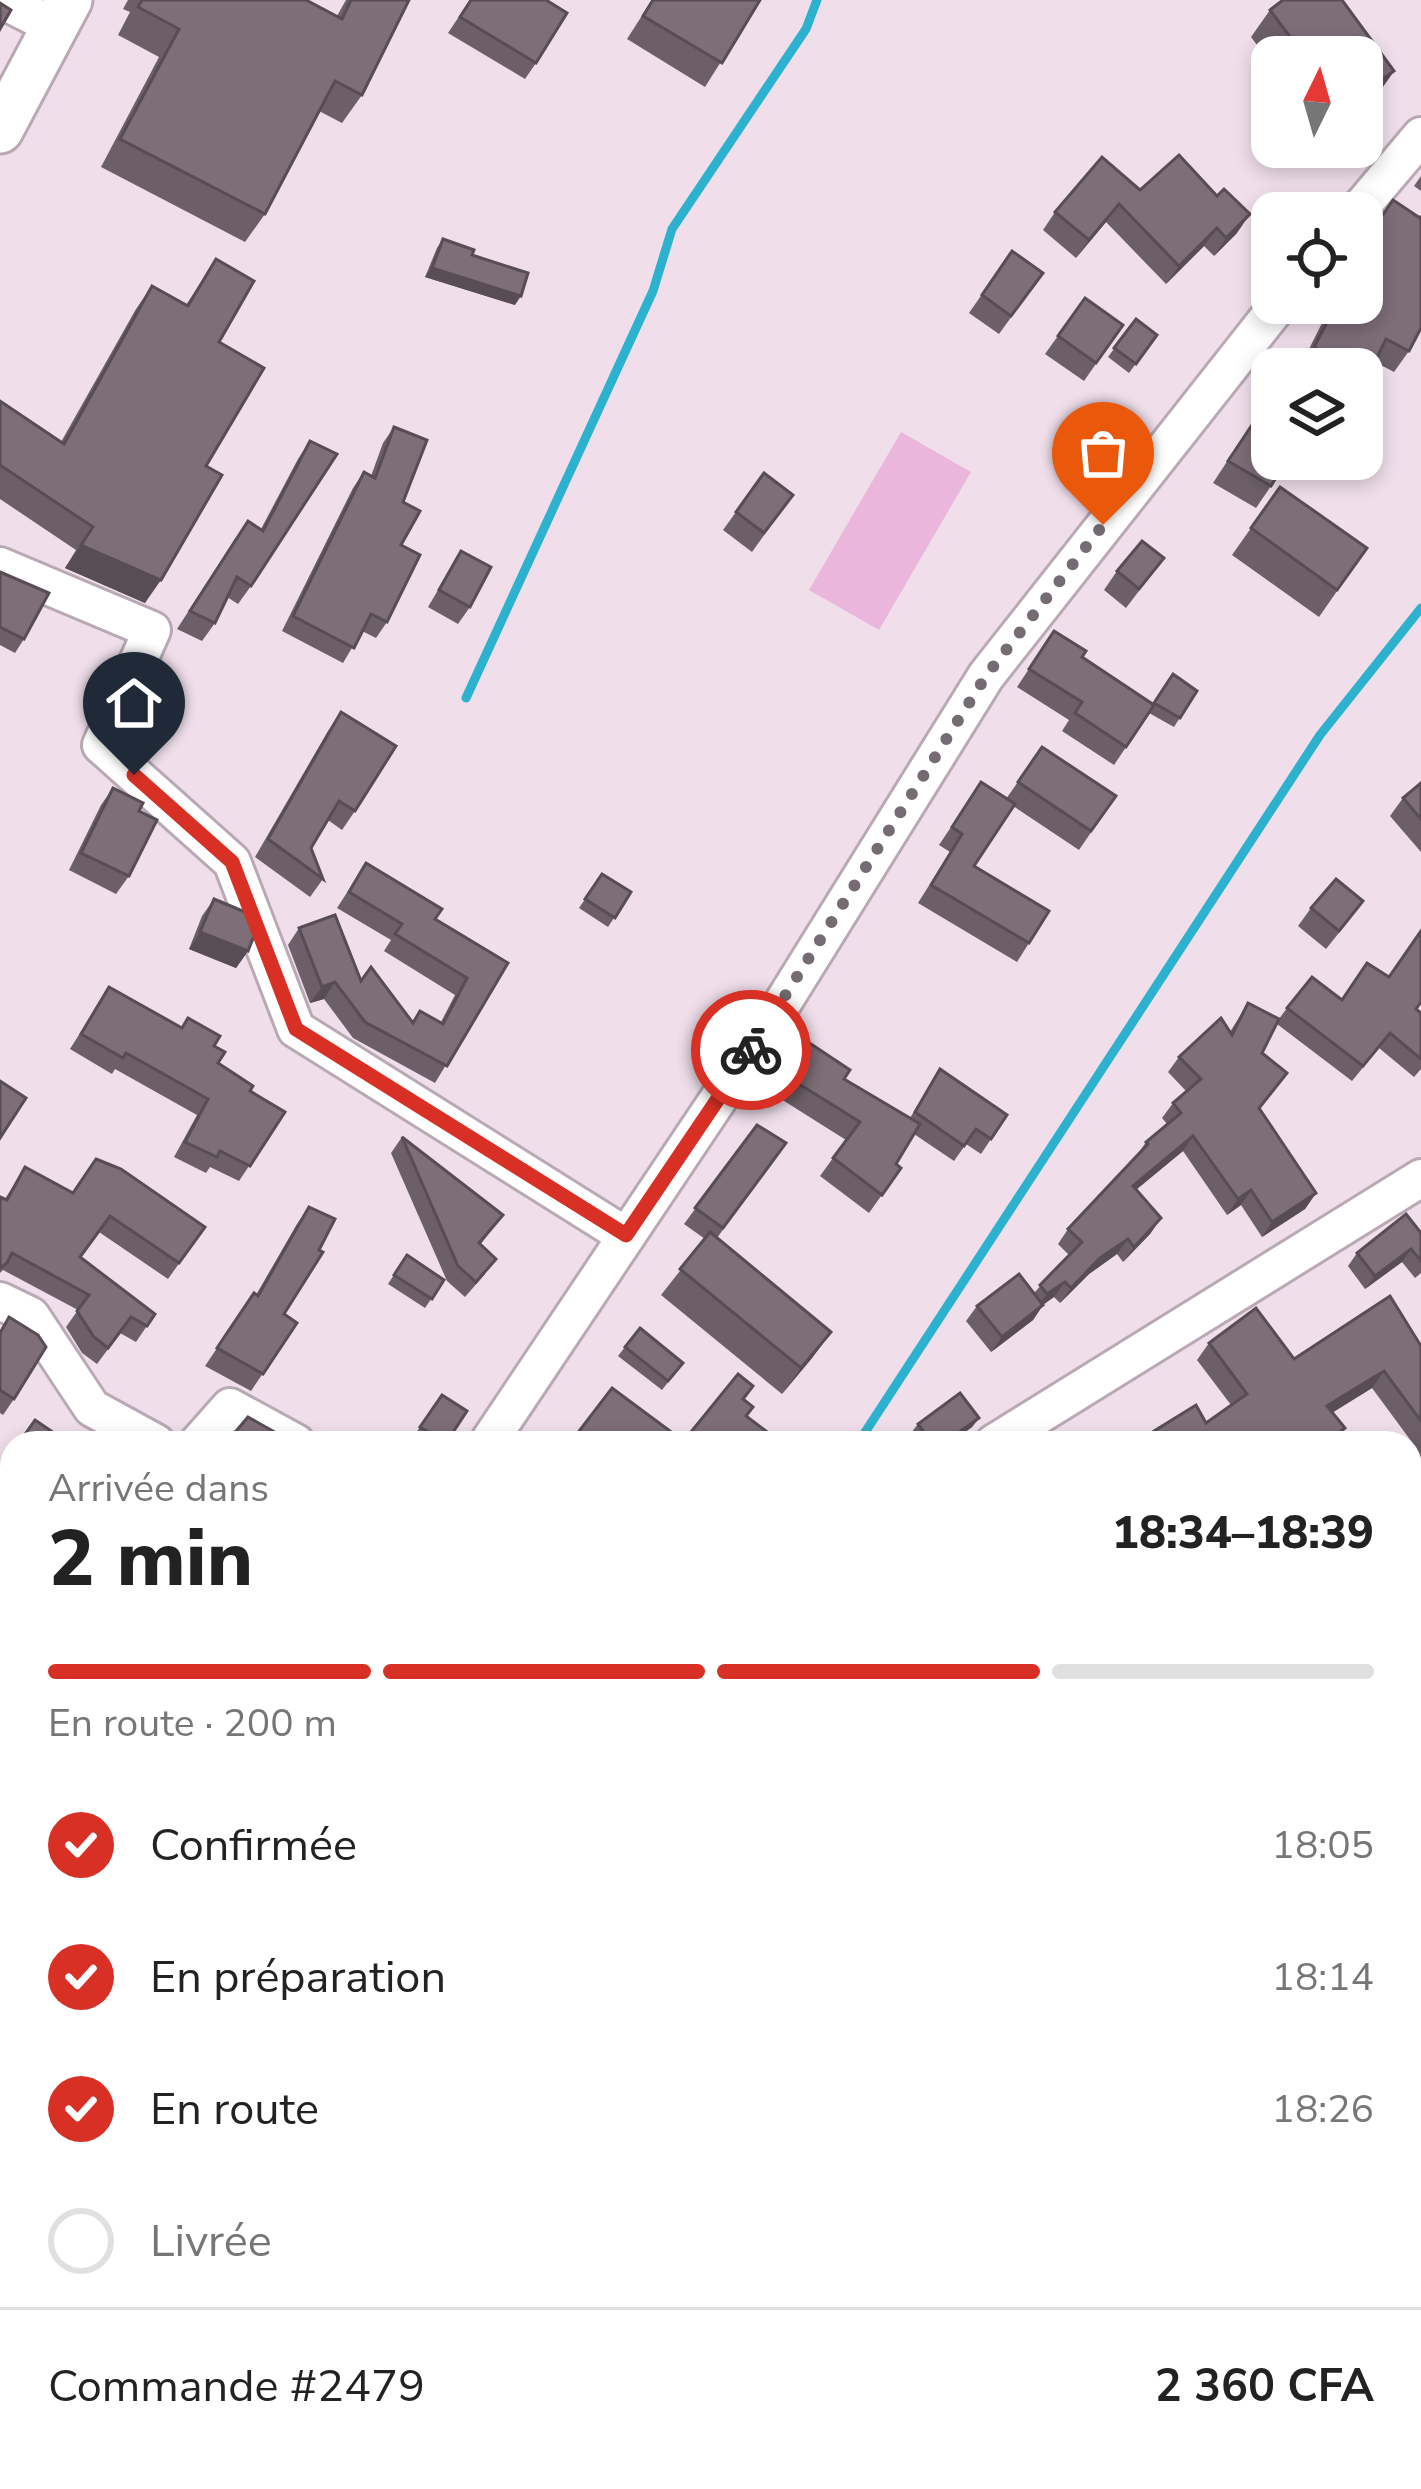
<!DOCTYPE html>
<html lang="fr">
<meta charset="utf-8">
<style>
body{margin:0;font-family:"Nunito Sans",sans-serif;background:#f2f2f2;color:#222;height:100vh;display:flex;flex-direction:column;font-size:45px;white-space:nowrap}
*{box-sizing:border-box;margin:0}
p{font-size:39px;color:#767676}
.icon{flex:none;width:66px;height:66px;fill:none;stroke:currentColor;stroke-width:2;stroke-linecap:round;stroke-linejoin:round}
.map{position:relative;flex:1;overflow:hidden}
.sheet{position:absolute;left:0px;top:1431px;width:1422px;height:1059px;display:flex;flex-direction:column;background:#fff;border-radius:36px 36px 0 0;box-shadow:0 6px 18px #0003}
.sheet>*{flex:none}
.needle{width:78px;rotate:5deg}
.controls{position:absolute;left:1251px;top:36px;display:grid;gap:24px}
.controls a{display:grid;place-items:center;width:132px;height:132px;border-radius:24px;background:#fff;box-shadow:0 6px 18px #0003;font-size:60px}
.pin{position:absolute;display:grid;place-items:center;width:102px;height:102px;color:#fff;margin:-123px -51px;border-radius:50% 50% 50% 0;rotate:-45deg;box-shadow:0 0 12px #0007}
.pin .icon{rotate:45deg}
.courier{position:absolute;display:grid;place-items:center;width:120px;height:120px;margin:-60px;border:9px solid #d93025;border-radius:50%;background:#fff;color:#222;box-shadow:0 3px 15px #0007}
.headline em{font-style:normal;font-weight:800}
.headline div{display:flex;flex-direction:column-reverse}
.headline{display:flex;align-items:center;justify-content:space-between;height:204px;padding:0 48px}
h1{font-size:78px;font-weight:800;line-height:90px}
.bar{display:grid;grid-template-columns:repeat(4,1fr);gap:18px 12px;align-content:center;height:144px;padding:0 48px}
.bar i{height:15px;border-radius:9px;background:#e0e0e0}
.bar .current{background:#d93025}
.bar p{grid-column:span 4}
.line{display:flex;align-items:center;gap:30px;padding:0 48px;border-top:3px solid #e0e0e0}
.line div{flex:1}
ol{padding:0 48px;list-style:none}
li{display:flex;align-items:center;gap:36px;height:132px}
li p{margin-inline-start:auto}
li .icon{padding:12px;border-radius:50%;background:#d93025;color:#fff;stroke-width:4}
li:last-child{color:#767676}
li i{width:66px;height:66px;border:6px solid #e0e0e0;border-radius:50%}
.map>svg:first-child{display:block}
.green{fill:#eab6db}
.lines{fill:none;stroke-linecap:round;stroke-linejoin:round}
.stream{stroke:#2cb2ce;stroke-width:9}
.minor-casing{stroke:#b9a9b4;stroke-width:42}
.tertiary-casing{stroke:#b9a9b4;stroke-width:51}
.minor{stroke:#fff;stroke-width:36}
.tertiary{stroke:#fff;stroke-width:45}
.wall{fill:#6c5f67}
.shaded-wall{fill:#584d54}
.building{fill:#7d6e78;stroke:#584d54;stroke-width:3}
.done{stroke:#756b72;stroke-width:12;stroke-dasharray:0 21.6}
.route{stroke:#d93025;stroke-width:15}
</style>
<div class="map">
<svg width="1421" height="2489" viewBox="0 0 1421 2489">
<rect width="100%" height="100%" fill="#f0dfeb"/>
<path class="green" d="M901,432L971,472L879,630L809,590Z"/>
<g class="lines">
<g class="stream">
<path d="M466,698L653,291L672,229L806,29L817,0"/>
<path d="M858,1443L1320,735L1421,608"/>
<path d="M126,2489L134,2478"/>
</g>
<g class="minor-casing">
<g id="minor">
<path d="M2,0L55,27"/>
<path d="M1356,213L1421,136"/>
<path d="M0,566L152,630L101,745L232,862L296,1029L626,1236"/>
<path d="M0,1301L31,1316L92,1408L156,1443"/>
<path d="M198,1443L230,1407L296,1443"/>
<path d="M488,1443L782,1004L986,676L1280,303"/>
<path d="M994,1443L1421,1178"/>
<path d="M1410,2037L1421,2028"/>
<path d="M0,2231L12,2210"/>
<path d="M1377,2478L1384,2489"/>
</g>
</g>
<g class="tertiary-casing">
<path id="tertiary" d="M0,130L69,0"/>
</g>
<use href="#minor" class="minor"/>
<use href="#tertiary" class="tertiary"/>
</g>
<g class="wall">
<path d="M128,0H306L337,16L346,0H409L362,95L342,123L319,111L265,214L245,242L101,167L159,57L118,35L130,12L123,9Z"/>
<path d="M470,0L536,63L525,79L448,33Z"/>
<path d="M652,0H760L705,87L627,39Z"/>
<path d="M1270,10L1394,71L1375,98L1362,108V57H1272V65L1251,37Z"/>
<path d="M1421,176V191L1414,186Z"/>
<path d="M1140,190L1237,233L1214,256L1204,246L1166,284L1106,222L1076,258L1043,230L1055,212Z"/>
<path d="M443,239L515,305L425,277L437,248Z"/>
<path d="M1012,251L1043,273L999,334L969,313Z"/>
<path d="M216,259L219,342L206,466L145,603L65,568L76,550L0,499V401L61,442L136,309L152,286L186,305Z"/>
<path d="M1085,298L1123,325L1084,381L1045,354Z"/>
<path d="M1332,303H1362L1409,351L1394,372L1375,362L1362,369H1299Z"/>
<path d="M1136,319L1157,335L1129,373L1108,357Z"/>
<path d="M1256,417L1271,486L1256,508L1213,483Z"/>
<path d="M394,427L403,502L401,545L387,622L376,638L362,631L343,663L282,631L353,488L364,472L371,476L383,443Z"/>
<path d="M310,441L251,586L238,604L227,597L215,623L202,641L177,629L235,539L261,529L298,459Z"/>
<path d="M1289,459H1329L1317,476Z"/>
<path d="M764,473L793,495L752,552L723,530Z"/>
<path d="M1280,487L1367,548L1319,617L1232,555Z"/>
<path d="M461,551L470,607L458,624L428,607Z"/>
<path d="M1164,558L1126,608L1104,590L1117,571Z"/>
<path d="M0,572L24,639L15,653L0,645Z"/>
<path d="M1054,631L1082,657L1153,704L1197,691L1174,727L1149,713L1114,765L1062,731L1069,720L1017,687Z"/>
<path d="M341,712L355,811L342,830L328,820L311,848L323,879L310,897L255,857L328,731Z"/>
<path d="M1042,747L1116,796L1079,850L1013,806L974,866L1029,943L1017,962L918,903L950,852L939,845L981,782L1006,799Z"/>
<path d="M1421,783V852L1390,816L1403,798Z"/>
<path d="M113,788L139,811L129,876L116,894L69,870L101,805Z"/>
<path d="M366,863L435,919L508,963L435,1083L353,1038L324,999L310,1003L288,945L299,928L412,1022L420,1011L441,1022L455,995L384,951L391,940L337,908Z"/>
<path d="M602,874L631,892L608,927L579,908Z"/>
<path d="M214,899L248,951L236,968L189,949L202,916Z"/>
<path d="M1311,908L1350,919L1326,949L1298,926Z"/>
<path d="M109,987L181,1028L188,1018L214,1046L218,1063L250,1091L285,1112L239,1181L210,1167L206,1173L174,1157L197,1115L115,1069L112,1074L70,1049Z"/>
<path d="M1342,1000L1416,1009L1421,1013V1069L1414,1077L1379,1048L1352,1081L1277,1024L1262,1053L1276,1088L1260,1109L1316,1193L1305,1209L1262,1237L1241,1205L1227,1215L1183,1151L1136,1190L1161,1218L1150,1234L1123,1262L1117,1254L1089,1274L1060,1303L1054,1297L1043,1305L1033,1320L991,1352L966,1321L977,1306L1034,1293L1069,1255L1058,1244L1068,1229L1136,1157L1146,1142L1167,1124L1162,1118L1173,1103L1186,1091L1168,1072L1179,1057L1230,1032L1248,1003L1279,1019L1287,1008Z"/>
<path d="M808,1042L844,1079L910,1118L940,1069L1007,1115L981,1154L966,1144L954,1161L914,1134L896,1164L901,1168L869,1213L820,1176L846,1140L773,1094Z"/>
<path d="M757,1125L786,1143L717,1238L831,1332L812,1358L782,1394L661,1295L705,1239L684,1224Z"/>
<path d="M402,1137L503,1215L480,1245L485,1274L465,1297L447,1281L391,1153Z"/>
<path d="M25,1167L73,1193L205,1227L168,1279L99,1232L80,1257L155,1314L136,1342L120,1333L97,1364L82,1353L66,1327L78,1310L3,1270L0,1273V1197L5,1199Z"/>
<path d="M309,1207L284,1314L297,1323L251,1391L205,1366L254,1293L256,1295L297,1224Z"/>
<path d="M1421,1233V1273L1415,1278L1402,1262L1365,1289L1348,1266L1357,1253Z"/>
<path d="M407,1255L444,1280L425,1308L388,1284Z"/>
<path d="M9,1317L14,1399L3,1415L0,1413V1331Z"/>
<path d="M1209,1343L1294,1359L1421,1346V1492L1410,1476V1458L1417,1449L1372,1388L1332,1413L1345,1428L1337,1439L1145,1443L1154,1431L1206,1423L1231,1405L1197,1360Z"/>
<path d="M625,1347L683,1363L662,1390L618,1356Z"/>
<path d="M442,1395L446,1443H409Z"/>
<path d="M979,1418L972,1427L950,1443H919L911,1433L918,1424Z"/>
<path d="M12,1453V1475L2,1468Z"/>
<path d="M12,1632V1694L0,1685V1648Z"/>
<path d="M0,1729L12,1737V1801L0,1794Z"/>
<path d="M0,1952L12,1969V2127L0,2121Z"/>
<path d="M1421,1954V1996L1411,2005L1410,1964Z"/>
<path d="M1421,2207V2308L1415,2312L1410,2304V2214Z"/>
<path d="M0,2331L2,2361L12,2367V2415L2,2429L0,2428Z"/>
<path d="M737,2478L782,2489H729Z"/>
</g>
<g class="shaded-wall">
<path d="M1394,71L1375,98L1362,108V94Z"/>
<path d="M1119,204L1106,222L1076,258L1089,240Z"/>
<path d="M1250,214L1237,233L1214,256L1226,238Z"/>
<path d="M1217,228L1204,246L1166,284L1179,266Z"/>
<path d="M432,268L521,296L515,305L425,277Z"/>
<path d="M81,545L161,580L145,603L65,568Z"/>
<path d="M200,932L248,951L236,968L189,949Z"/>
<path d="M335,982L324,999L310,1003L322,987Z"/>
<path d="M1193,1136L1183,1151L1122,1201L1133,1186Z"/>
<path d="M1251,1190L1241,1205L1227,1215L1238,1199Z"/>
<path d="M1316,1193L1305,1209L1262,1237L1272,1222Z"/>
<path d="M1161,1218L1150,1234L1123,1262L1134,1247Z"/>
<path d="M1128,1239L1117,1254L1089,1274L1060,1303L1071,1288L1100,1258Z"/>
<path d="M1411,1249L1402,1262L1365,1289L1375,1276Z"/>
<path d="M1065,1282L1054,1297L1036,1309L1047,1294Z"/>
<path d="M1043,1305L1033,1320L991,1352L1002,1337Z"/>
<path d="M831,1332L812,1358L782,1394L801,1368Z"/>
<path d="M1384,1371L1372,1388L1315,1423L1327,1406Z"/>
<path d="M979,1418L972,1427L950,1443H944Z"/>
</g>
<g class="building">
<path d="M142,0H306L342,19L351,0H409L362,95L335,81L265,214L120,139L179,29L138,7Z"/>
<path d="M471,0H546L567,13L536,63L460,17Z"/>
<path d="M653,0H760L722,63L643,16Z"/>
<path d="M1283,0H1342L1394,71L1362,94V57H1305L1270,10Z"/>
<path d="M0,3L11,10L0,29Z"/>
<path d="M1179,155L1217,196L1224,189L1250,214L1226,238L1217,228L1179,266L1119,204L1089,240L1055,212L1102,157L1140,190Z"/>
<path d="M1393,200L1420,218L1421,216V328L1409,351L1386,339L1362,388V369H1321L1330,355L1314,347L1337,303H1362V246Z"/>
<path d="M443,239L474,250L472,255L528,273L521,296L432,268Z"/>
<path d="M1012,251L1043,273L1011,316L982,295Z"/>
<path d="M216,259L254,281L219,342L264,368L206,466L222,475L161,580L81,545L93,527L0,465V401L64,444L152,286L188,306Z"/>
<path d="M1085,298L1123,325L1096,363L1058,336Z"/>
<path d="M1136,319L1157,335L1136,364L1114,348Z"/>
<path d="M1272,395V459H1287L1271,486L1228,461Z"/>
<path d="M394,427L427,440L403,502L420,511L401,545L420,555L387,622L371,614L354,648L293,616L364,472L375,478Z"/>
<path d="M310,441L337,454L251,586L237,577L215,623L190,611L248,521L263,531Z"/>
<path d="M764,473L793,495L764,533L736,512Z"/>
<path d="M1280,487L1367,548L1337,590L1251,528Z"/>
<path d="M1142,541L1164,558L1139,589L1117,571Z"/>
<path d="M461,551L491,567L470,607L439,590Z"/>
<path d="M0,572L49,593L24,639L0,627Z"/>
<path d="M1054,631L1086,651L1082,657L1154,705L1126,747L1075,713L1082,702L1029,669Z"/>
<path d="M1173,674L1197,691L1180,718L1154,703Z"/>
<path d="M341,712L396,746L355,811L339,801L311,848L323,879L268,839Z"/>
<path d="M1042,747L1116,796L1091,831L1018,782Z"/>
<path d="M981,782L1015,804L974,866L1049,911L1029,943L931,885L962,834L952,827Z"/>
<path d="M1421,783V819L1403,798Z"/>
<path d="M113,788L143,803L139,811L157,820L129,876L81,853Z"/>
<path d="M366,863L442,909L435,919L508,963L447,1066L365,1022L335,982L322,987L299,928L335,915L361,981L371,967L413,1023L420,1011L443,1024L467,978L395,934L402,924L349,892Z"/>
<path d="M602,874L631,892L615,918L585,899Z"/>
<path d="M1336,879L1363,901L1339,931L1311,908Z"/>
<path d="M214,899L245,912L254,936L248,951L200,932Z"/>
<path d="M1421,931V1002L1416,1009L1421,1013V1059L1390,1033L1363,1066L1287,1008L1312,977L1342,1000L1367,963L1389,977Z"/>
<path d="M109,987L182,1028L188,1018L220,1036L214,1046L225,1052L218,1063L253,1086L250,1091L285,1112L250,1166L220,1151L217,1157L185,1142L208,1099L126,1053L123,1058L81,1034Z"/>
<path d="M1248,1003L1279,1019L1262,1053L1287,1073L1259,1108L1316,1193L1272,1222L1251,1190L1238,1199L1193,1136L1133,1186L1161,1218L1134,1247L1128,1239L1100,1258L1071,1288L1065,1282L1047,1294L1040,1285L1082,1242L1068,1229L1148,1144L1146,1142L1181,1113L1173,1103L1201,1079L1179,1057L1221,1018L1232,1035Z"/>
<path d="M808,1042L850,1070L844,1079L920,1124L896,1164L901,1168L882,1195L833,1158L860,1122L786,1076Z"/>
<path d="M940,1069L1007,1115L991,1139L976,1129L964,1146L915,1112Z"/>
<path d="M0,1081L26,1098L0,1138Z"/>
<path d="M757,1125L786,1143L723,1228L695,1208Z"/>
<path d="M402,1137L503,1215L479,1243L496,1259L476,1282L458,1266Z"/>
<path d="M96,1159L121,1169L205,1227L179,1263L110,1216L80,1257L155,1314L147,1326L131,1317L108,1348L94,1337L77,1311L89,1295L12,1253L7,1263L0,1268V1197L7,1200L25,1167L73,1193Z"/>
<path d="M309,1207L335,1219L319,1250L323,1252L284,1314L297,1323L263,1374L217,1348L254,1293L258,1296Z"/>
<path d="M1406,1214L1421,1233V1261L1411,1249L1375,1276L1357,1253Z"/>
<path d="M710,1232L831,1332L801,1368L680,1269Z"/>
<path d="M407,1255L444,1280L432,1299L394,1275Z"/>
<path d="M1019,1274L1043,1305L1002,1337L977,1306Z"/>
<path d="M1390,1296L1421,1346V1421L1384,1371L1327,1406L1345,1428L1335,1436L1340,1443H1145L1156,1435L1154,1431L1196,1405L1206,1423L1247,1394L1209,1343L1256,1308L1294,1359Z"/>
<path d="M9,1317L38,1335L46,1347L14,1399L0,1390V1333Z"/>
<path d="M640,1328L683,1363L668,1381L625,1347Z"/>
<path d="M738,1374L753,1386L743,1399L753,1407L746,1416L782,1443H682Z"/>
<path d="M612,1388L670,1431L661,1443H570Z"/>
<path d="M960,1393L979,1418L944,1443H932L918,1424Z"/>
<path d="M442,1395L467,1411L446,1443L420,1427Z"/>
<path d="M248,1417L294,1443H226Z"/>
<path d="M35,1420L60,1437L55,1443H19Z"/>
<path d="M12,1632V1667L0,1658V1648Z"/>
<path d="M0,1729L12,1737V1776L3,1771L6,1766L0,1762Z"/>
<path d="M0,1952L12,1960L9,1967L12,1969V2100L0,2093Z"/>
<path d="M1421,1954V1984L1410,1971V1964Z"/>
<path d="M1421,2207V2288L1413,2273L1410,2275V2214Z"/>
<path d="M0,2331L12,2338V2343L2,2361L12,2367V2411L3,2405L0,2410Z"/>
<path d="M738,2478H790L782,2489H753Z"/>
<path d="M992,2478H1007L1011,2488L1030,2478H1140L1145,2489H982L979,2483Z"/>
</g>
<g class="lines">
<path class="done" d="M751,1050L986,676L1103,525"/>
<path class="route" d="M134,775L232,862L296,1029L626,1235L751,1050"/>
</g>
</svg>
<div class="controls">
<a><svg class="needle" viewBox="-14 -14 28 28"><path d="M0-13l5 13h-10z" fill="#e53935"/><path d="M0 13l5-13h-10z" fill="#767676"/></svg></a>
<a><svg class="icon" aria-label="locate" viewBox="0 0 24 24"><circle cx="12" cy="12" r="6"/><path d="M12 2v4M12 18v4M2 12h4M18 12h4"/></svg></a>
<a><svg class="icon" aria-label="layers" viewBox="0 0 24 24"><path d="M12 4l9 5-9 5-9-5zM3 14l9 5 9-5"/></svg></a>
</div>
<div class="pin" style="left:1103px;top:525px;background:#ea580c"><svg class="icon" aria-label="bag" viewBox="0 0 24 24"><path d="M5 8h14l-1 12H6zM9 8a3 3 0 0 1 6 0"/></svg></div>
<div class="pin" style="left:134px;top:775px;background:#1f2937"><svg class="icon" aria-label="home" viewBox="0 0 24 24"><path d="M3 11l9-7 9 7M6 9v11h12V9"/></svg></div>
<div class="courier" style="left:751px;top:1050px"><svg class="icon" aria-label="bike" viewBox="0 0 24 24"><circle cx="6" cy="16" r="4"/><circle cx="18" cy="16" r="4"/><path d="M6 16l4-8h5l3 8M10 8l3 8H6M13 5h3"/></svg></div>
<section class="sheet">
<div class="headline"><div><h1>2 min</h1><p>Arrivée dans</p></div><em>18:34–18:39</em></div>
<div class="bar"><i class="current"></i><i class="current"></i><i class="current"></i><i></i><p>En route · 200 m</p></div>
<ol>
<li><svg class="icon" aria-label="check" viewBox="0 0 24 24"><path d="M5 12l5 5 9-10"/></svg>Confirmée<p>18:05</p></li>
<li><svg class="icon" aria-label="check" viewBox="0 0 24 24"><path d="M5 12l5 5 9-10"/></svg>En préparation<p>18:14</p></li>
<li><svg class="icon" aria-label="check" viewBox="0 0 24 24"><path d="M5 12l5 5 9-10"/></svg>En route<p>18:26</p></li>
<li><i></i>Livrée</li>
</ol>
<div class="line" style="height:156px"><div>Commande #2479</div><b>2 360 CFA</b></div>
</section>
</div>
